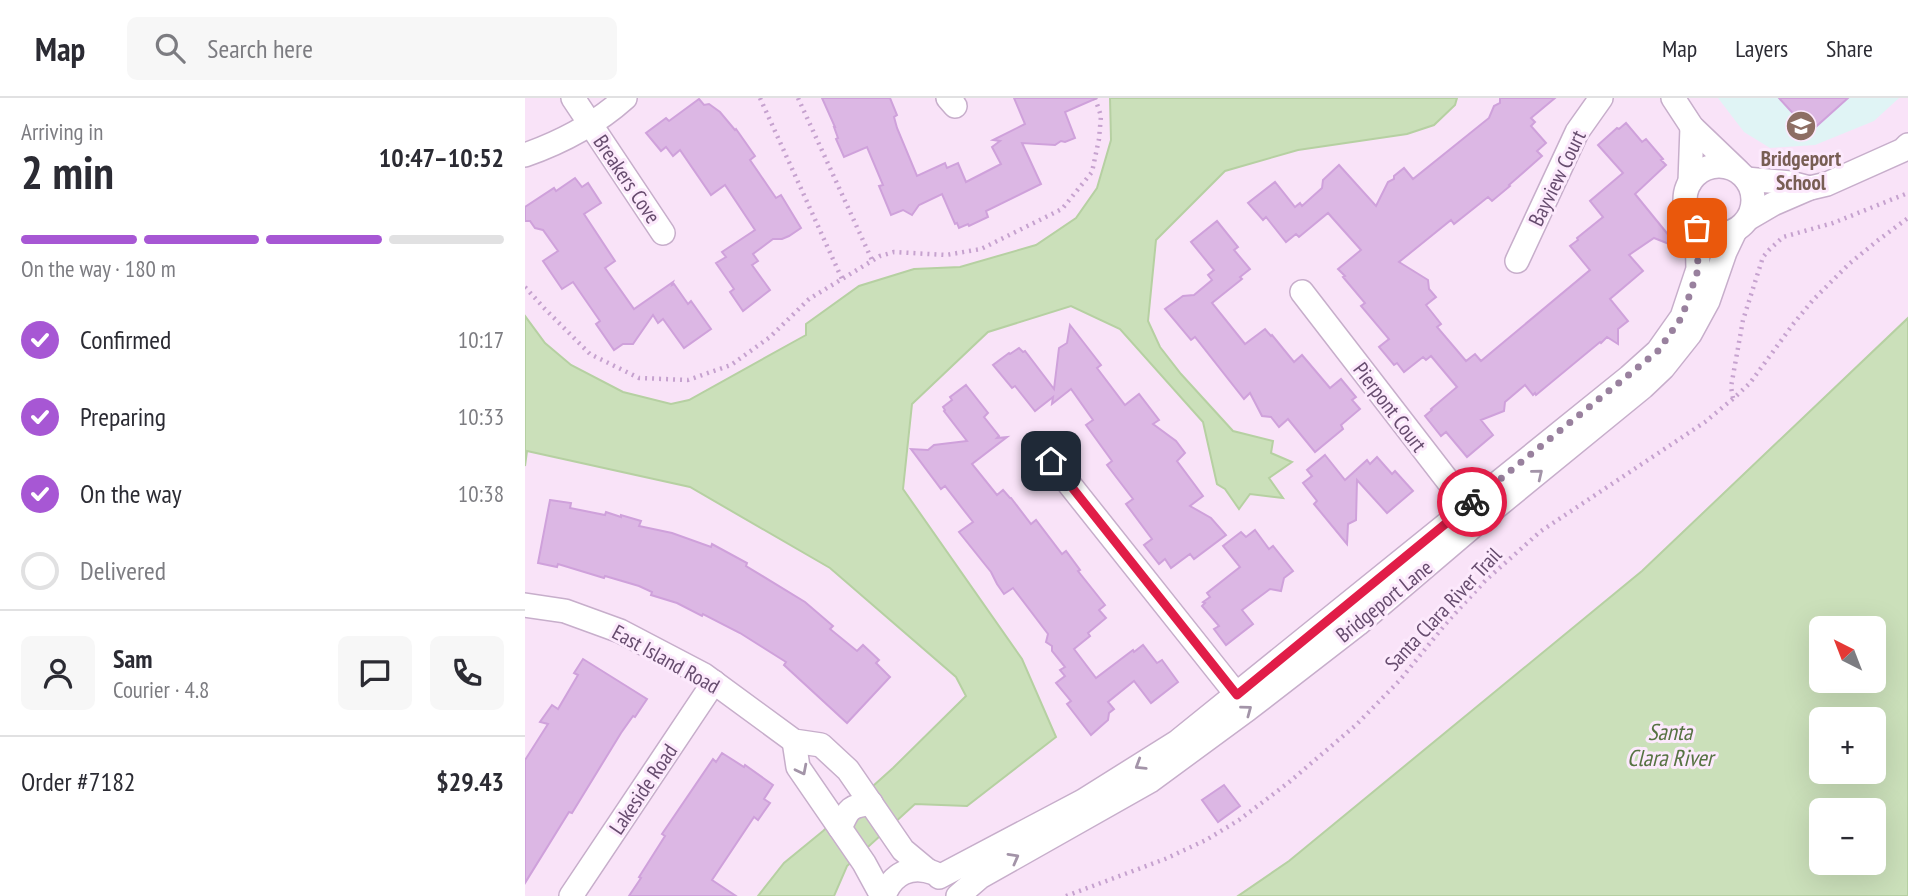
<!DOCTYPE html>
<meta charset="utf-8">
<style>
body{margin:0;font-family:"PT Sans Narrow",sans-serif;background:#f7f7f7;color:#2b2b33;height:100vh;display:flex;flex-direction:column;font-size:26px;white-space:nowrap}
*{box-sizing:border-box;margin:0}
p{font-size:23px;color:#7c7c81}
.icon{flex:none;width:38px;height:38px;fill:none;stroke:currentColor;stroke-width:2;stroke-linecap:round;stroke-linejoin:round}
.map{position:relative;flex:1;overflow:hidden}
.panel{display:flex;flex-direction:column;background:#fff;width:525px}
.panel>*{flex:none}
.needle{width:46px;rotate:318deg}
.tools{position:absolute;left:1284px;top:518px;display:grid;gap:14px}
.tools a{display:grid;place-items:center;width:77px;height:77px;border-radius:10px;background:#fff;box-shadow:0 7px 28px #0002;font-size:35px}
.pin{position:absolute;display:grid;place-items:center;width:60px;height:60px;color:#fff;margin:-30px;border-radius:14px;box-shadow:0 4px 10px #0006}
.courier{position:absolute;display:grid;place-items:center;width:70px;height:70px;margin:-35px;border:5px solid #e11d48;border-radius:50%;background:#fff;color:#222;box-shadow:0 2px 9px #0007}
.summary em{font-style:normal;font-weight:700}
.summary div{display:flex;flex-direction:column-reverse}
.summary{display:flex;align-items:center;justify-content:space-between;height:119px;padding:0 21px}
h1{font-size:46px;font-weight:700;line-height:52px}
.bar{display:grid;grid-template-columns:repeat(4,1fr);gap:10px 7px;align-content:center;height:84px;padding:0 21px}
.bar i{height:9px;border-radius:5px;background:#e1e1e2}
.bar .active{background:#a757d4}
.bar p{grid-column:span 4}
.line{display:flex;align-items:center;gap:18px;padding:0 21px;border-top:2px solid #e1e1e2}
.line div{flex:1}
.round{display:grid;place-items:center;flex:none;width:74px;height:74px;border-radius:10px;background:#f7f7f7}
ol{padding:0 21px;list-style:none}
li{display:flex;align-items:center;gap:21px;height:77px}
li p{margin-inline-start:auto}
li .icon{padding:7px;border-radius:50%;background:#a757d4;color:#fff;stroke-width:4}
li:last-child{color:#7c7c81}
li i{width:38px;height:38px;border:4px solid #e1e1e2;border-radius:50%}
header{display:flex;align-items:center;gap:42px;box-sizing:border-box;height:98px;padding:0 35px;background:#fff;border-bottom:2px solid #e1e1e2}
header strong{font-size:33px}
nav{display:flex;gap:38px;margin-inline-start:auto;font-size:24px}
.search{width:490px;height:63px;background:#f7f7f7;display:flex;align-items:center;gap:18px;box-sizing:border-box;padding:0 24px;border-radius:10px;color:#7c7c81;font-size:26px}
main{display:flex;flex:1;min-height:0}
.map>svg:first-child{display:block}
.education{fill:#e0f4f5}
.water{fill:#cbe0ba;stroke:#b6d0a2;stroke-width:2;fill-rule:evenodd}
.building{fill:#dcb7e4;stroke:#cfa1db;stroke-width:2}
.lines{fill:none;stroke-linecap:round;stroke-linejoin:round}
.minor-casing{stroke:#c7aecb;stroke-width:26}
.path{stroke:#c6a2cf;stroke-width:4.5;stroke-dasharray:2 5;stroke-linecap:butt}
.minor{stroke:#fff;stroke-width:23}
.oneway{stroke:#a394a8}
.done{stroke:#99819e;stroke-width:7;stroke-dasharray:0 12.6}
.route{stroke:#e11d48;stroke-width:9}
.labels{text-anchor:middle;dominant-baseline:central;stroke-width:6;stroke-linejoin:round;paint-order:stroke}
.education-label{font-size:21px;font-weight:bold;fill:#785e54;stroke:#fce9fc}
.street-label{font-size:21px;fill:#664c6e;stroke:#fce9fc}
.water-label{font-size:23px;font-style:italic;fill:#567242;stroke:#fce9fc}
</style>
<header>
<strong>Map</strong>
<div class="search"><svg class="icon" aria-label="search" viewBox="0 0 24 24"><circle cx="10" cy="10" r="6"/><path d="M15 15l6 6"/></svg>Search here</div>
<nav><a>Map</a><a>Layers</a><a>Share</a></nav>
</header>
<main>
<section class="panel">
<div class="summary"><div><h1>2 min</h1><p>Arriving in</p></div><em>10:47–10:52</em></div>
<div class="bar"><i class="active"></i><i class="active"></i><i class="active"></i><i></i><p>On the way · 180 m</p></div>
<ol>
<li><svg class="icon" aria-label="check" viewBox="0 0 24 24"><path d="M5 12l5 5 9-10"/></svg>Confirmed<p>10:17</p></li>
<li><svg class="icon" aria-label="check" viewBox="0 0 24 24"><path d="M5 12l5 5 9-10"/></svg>Preparing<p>10:33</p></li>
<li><svg class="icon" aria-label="check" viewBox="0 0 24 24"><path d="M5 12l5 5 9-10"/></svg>On the way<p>10:38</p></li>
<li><i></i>Delivered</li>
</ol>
<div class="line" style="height:126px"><a class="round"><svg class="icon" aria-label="person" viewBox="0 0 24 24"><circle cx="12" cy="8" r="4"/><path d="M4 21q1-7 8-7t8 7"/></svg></a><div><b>Sam</b><p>Courier · 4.8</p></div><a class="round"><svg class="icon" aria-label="chat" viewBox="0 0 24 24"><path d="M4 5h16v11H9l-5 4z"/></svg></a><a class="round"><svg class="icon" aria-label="phone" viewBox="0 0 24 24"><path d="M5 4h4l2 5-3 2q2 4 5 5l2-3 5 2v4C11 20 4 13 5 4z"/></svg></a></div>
<div class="line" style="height:91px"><div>Order #7182</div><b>$29.43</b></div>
</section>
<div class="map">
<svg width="1383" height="798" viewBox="0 0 1383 798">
<rect width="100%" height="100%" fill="#f9e3f8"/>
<path class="education" d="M1193,0H1374L1349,23L1290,47L1245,50L1219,34Z"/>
<g class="water">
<path d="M585,0H932L930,7L909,27L882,36L773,52L700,73L631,142L623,223L635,249L656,276L708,333L748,343L746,355L767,364L744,380L758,400L725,396L714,411L700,391L692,386L678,324L595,231L546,208L463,234L387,306L378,391L497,561L531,639L442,708L390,706L322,768L309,798H233L259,765L298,733L368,670L441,598L431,579L305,470L165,389L2,353L0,368V218L20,245L46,267L98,294L146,306L164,302L281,237V226L334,188L389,171L435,169L511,147L551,120L572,90L586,42Z"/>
<path d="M1383,220V798H713L764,763L1117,473ZM1349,530V583H1297V530ZM1349,621V674H1297V621ZM1349,712V765H1297V712Z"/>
</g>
<g class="building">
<path d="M297,0H365L372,17L369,19L372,30L392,78L420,65L422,70L433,65L441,84L476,66L467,49L475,43L468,42L500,26L489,0H572L540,14L550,40L540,44L536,43L530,47L497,45L516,86L461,113L463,119L444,128L443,126L434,130L432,125L430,126L417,96L394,107L387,117L378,112L366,117L354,88L358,87L342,49L319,59L311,41L313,40L309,29H310Z"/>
<path d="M975,0H1030L1006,20L1010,24L1006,28L1021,45L1012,53L1017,58L984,87L985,88L967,103L963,99L929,126L926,122L874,164L903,182L904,191L911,199L901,207L916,226L912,229L941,263L950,256L956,263L1065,172L1045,148L1053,142L1052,140L1078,119L1065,103L1098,75L1073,47L1092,30L1094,31L1101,25L1117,44L1121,41L1138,61L1136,62L1141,67L1110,96L1154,150L1129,140L1104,157L1118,173L1085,201L1103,223L1093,231V246L1082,239L1076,245L1075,244L1011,297L1010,295L1008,297L1000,287L980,304L979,313L956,322L968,337L942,359L921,334L916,338L900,318L907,312L906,311L932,289L906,258L901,262L898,259L879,274L872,265L869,267L854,249L864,241L836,208L840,205L818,179L820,178L813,171L836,152L803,115L774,139L771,136L761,144L741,119L738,122L723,105L750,84L770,109L775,105L777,108L797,90L798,82L814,67L851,108L863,84L869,81V78L879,70L888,81L964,20L969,8L975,5Z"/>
<path d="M1254,0H1323L1285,34Z"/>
<path d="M174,1L179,7L184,6L195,14L210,32L211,31L230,58L225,62L251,100L256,97L276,130L264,138L257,141H248L228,156L233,163L227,167L245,192L218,213L205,194L209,191L191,165L201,159L197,154L230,132L200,87L186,97L155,52L148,58L141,49L136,53L121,35L141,20L144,23Z"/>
<path d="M50,80L57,89L63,85L76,105L59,116L90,163L80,170L109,211L148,184L147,187L149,186L163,206L166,203L186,231L159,250L138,221L133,225L128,217L108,246H98L89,252L71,226L75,223L48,184L37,191L18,163L33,153L18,132L10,130L5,123H0V109L29,90L31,93Z"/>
<path d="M692,123L713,149L709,152L725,171L715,179L717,181L687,205L720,246L740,231L746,238L747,237L769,264L777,257L805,290L816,281L831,299L827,302L835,311L816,327L818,331L790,354L763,321L754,329L746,319L737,318L725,295L719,301L670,239L666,242L640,211L658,198L669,197L687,182L683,177L689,172L666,144Z"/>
<path d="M545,227L576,267L572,270L600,307L614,296L634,322L628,326L651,343L660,355L652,363L678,398L665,408L686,420L701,437L669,461L665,456L646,470L640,461L634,466L619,447L627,441L601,406L608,401L582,367L587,363L561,327L568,322L546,291L527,306L528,299L510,313L490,288L487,290L468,267L484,255L485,256L494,250L498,254L500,253L529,291L534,250L542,245Z"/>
<path d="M441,287L463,315L459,319L474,338L472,340L482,339L447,366L472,397L478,392L485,400H486L506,426L511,422L537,456L541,453L555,472L553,473L580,507L574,512L581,520L563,535L565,538L549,551L571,580L608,552L609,554L618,547L632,565L637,562L653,584L626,605L609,583L583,604L589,611L584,615L583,622L566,637L542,606L546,603L531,585L540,578L535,572L540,569L527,553V548L521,544L523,536L488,490L479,496L472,486L466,474L434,434L448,424L420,388L416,391L386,351L403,352L409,347L442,343L419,313L420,312L418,309L427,302L425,299Z"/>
<path d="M800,357L820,382L842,362L845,366L852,359L867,376L870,373L888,393L862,415L832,382L831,422L823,426L822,446L789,406L792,403L778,385L787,378L782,372Z"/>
<path d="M25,402L46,405L45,410L80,417L81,414L96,419V417L116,423L114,428L147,435L186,449L187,446L222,465L221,468L280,504L308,528L305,531L332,553L338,547L354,562L351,565L365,579L322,625L259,567L261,564L215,535L178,516L177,518L152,505L126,497L127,494L114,488L80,478L79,480L33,466L32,469L13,465Z"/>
<path d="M730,432L744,451L748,448L768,473L759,480L756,493L745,491L717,512L728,526L701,547L689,531L694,528L677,508L680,505L678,504L685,499L682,495L715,469L698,448L716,434L721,439Z"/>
<path d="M58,561L122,601L110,619L108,618L96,635L47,715L44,714L0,785V662L23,626L15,624L27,607L33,611L53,577L49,575Z"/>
<path d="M197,655L219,669L220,667L248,687L239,701L245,705L233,722L229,719L187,782L211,798H104L116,780L114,779L140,738L137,736L188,661L191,664Z"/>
<path d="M699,687L715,708L693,724L677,702Z"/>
</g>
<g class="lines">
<g class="minor-casing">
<g id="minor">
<path d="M48,0L138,135"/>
<path d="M423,0L430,8"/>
<path d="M1148,0L1167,29L1213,73"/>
<path d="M0,57C37,44 71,26 100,0"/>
<circle cx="1194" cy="102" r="34"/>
<path d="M1221,81L1266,85L1285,90"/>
<path d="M1165,84L1167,29"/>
<path d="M1224,120L1248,106L1285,90L1302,86L1378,52L1383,47"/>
<path d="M992,163L1052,34L1076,0"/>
<path d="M777,194L950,418"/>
<path d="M526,363L712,597"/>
<path d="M0,507L40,513L95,533L179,577L269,643L296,647L323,672L378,752L402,772"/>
<path d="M269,643L273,669L339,765L357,798"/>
<path d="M315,730C324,710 324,709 346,705"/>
<path d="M414,779L558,703L652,644L1104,279L1133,253L1157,219L1173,171L1172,129"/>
<path d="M46,798L189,584"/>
<path d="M359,798C367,776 386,766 409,775"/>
<path d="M433,798L455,779L625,683L723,611L833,526L954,423L1118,289L1138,270L1165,236L1183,203L1200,154L1210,133"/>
</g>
</g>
<g class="path">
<path d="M235,0L317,181"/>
<path d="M273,0L347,162"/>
<path d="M0,189L19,210L65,256L114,280L163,282L206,267L245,239L284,201L355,158L369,154L421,157L456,151L537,111L567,74L574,41L576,18L570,0"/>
<path d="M1208,300L1206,289L1218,222L1238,159L1244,152L1258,139L1308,125L1383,95"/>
<path d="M541,798L640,761L681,742L714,722L763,685L831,627L875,582L923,523L961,482L1016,433L1180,324L1209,300L1225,285L1269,225L1288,202L1324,166L1352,143L1383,120"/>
</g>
<use href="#minor" class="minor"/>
</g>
<defs><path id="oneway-chevron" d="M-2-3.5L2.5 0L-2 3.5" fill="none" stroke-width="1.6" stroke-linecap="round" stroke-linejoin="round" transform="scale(1.75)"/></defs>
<g class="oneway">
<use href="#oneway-chevron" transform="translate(1013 376) rotate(-39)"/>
<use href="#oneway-chevron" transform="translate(722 612) rotate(-37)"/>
<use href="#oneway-chevron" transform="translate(615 667) rotate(148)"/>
<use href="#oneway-chevron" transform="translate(277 672) rotate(63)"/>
<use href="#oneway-chevron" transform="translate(489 760) rotate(-29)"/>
</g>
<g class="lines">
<path class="done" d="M947,404L1133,253L1157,219L1173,172L1172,130"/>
<path class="route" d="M526,363L712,597L947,404"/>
</g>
<defs>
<g id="school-disc" transform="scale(1.575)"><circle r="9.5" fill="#8d6e63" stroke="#fce9fc"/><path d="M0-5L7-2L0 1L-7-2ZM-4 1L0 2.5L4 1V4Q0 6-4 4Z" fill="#fff"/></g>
</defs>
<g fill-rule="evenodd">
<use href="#school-disc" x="1276" y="28"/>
</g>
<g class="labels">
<g class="education-label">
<text x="1276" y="60">Bridgeport<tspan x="1276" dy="24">School</tspan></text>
</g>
<g class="street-label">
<text transform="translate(1032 80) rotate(-64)">Bayview Court</text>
<text transform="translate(102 81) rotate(56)">Breakers Cove</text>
<text transform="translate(865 309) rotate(53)">Pierpont Court</text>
<text transform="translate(859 503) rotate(-39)">Bridgeport Lane</text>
<text transform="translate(918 511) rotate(-47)">Santa Clara River Trail</text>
<text transform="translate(141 561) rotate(29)">East Island Road</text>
<text transform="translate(118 691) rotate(-56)">Lakeside Road</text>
</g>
<g class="water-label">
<text x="1145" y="633">Santa<tspan x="1145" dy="26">Clara River</tspan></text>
</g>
</g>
</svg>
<div class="tools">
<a><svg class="needle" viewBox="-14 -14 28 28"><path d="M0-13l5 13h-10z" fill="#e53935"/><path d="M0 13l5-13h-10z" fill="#7c7c81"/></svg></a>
<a>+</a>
<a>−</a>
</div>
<div class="pin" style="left:1172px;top:130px;background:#ea580c"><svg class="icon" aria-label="bag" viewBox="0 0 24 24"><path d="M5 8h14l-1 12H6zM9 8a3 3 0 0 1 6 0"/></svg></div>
<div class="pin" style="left:526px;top:363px;background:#1f2937"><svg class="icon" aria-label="home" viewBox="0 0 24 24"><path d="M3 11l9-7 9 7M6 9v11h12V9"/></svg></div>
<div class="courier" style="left:947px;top:404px"><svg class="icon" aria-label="bike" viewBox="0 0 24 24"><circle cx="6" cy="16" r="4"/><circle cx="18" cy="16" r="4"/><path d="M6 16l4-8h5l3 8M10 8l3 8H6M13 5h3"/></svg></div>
</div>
</main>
